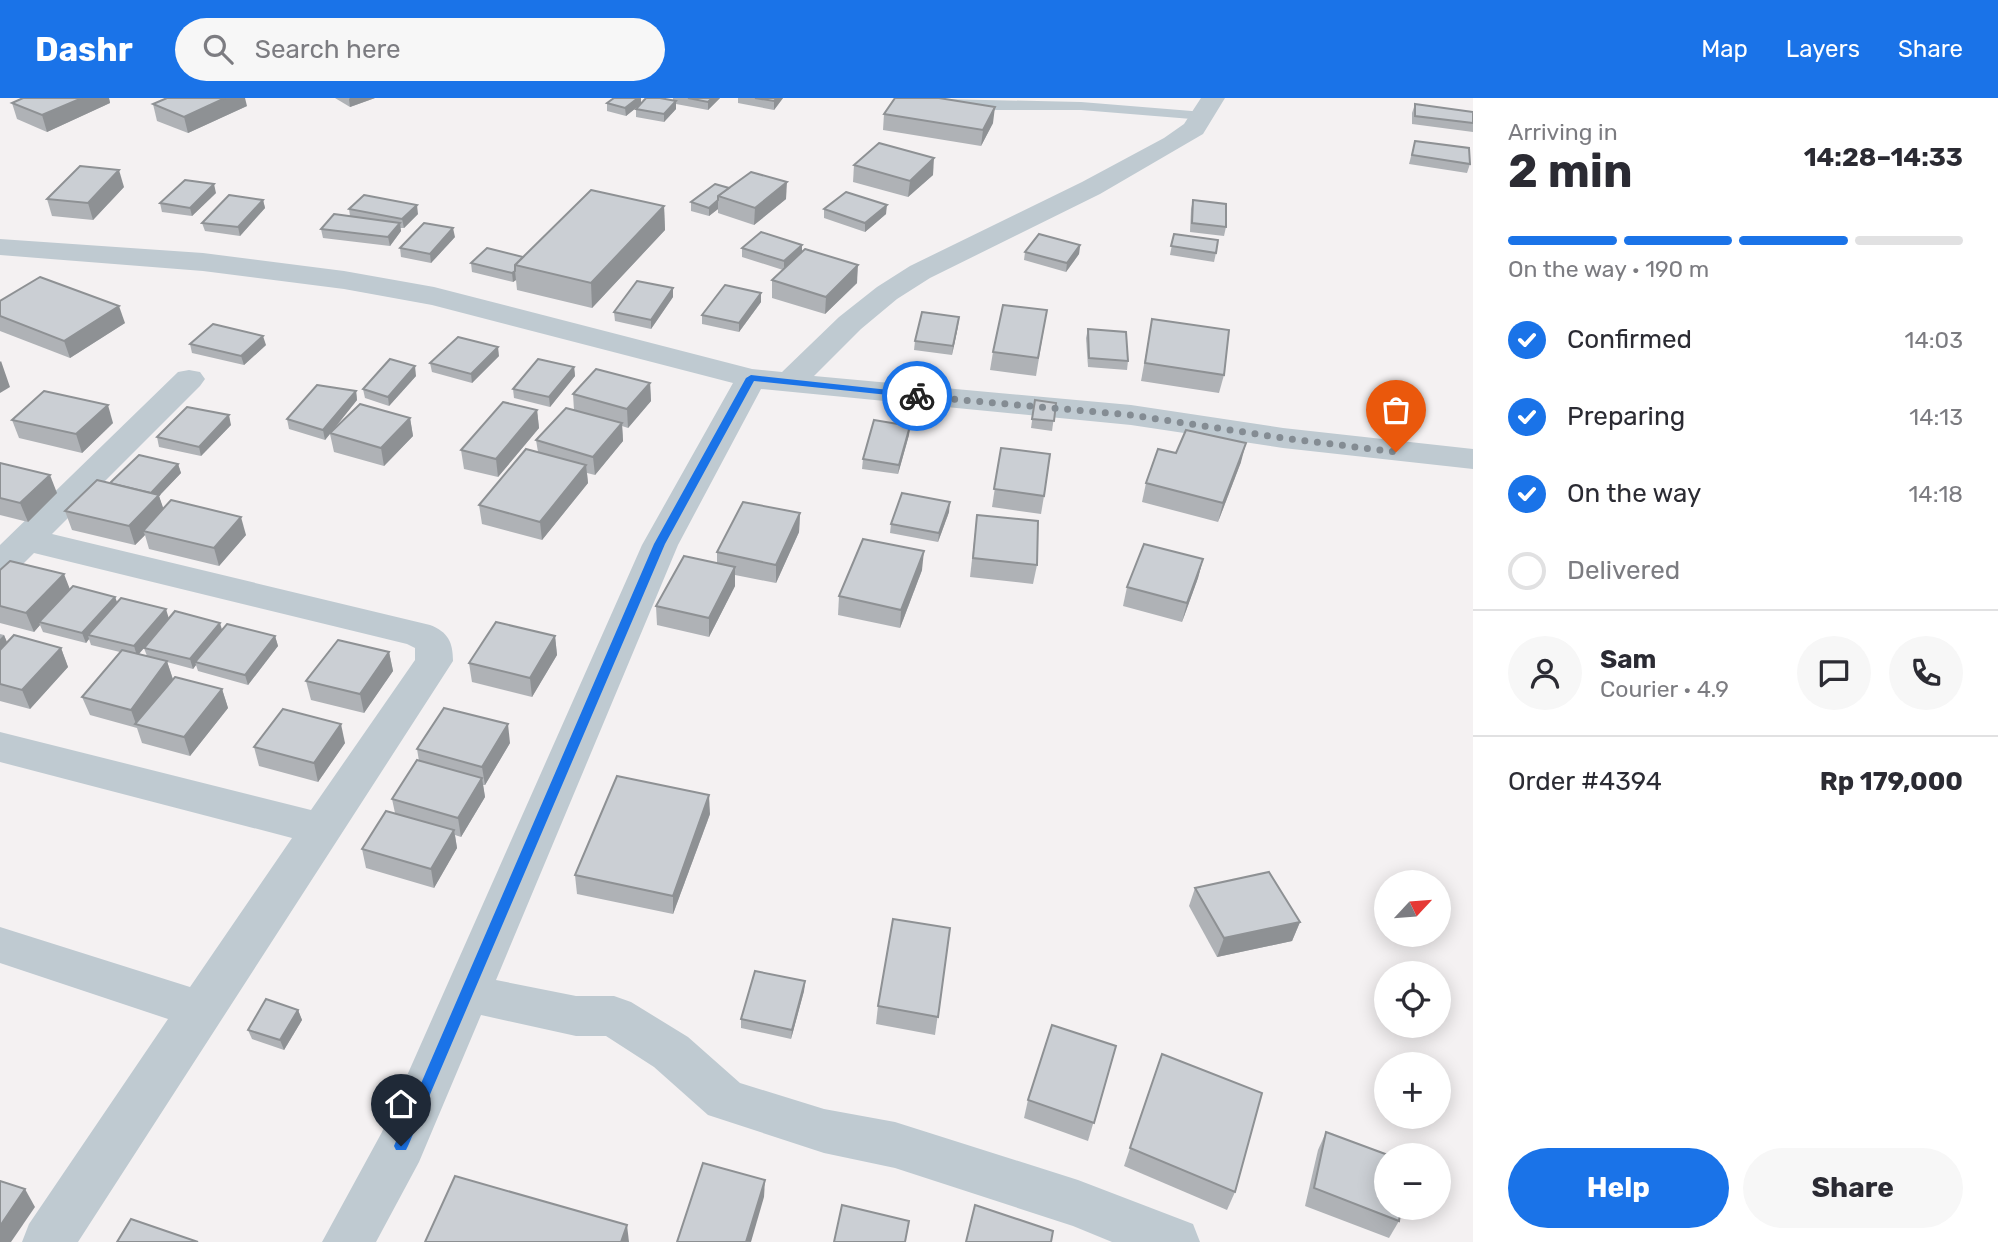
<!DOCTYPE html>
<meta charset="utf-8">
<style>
body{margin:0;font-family:Rubik,sans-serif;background:#f7f7f7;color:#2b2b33;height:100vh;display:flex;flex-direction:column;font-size:26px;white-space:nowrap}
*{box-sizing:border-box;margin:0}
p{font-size:23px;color:#7c7c81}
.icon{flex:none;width:38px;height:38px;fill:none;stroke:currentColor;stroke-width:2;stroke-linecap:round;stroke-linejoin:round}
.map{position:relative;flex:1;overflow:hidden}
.details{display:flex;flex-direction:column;background:#fff;width:525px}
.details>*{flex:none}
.needle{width:46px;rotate:64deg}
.fabs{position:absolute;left:1374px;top:772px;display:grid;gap:14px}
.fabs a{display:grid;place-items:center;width:77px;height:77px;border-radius:50%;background:#fff;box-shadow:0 4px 18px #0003;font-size:35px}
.pin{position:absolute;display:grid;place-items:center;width:60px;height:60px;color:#fff;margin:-72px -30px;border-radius:50% 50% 50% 0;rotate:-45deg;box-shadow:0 0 7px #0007}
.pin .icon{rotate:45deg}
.courier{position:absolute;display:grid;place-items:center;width:70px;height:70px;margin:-35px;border:5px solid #1a73e8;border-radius:50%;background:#fff;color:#222;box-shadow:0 2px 9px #0007}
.head em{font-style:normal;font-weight:700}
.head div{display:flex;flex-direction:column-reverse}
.head{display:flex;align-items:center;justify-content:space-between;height:119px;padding:0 35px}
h1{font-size:46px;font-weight:700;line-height:52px}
.bar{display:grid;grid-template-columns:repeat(4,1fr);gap:10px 7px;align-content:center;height:84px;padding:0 35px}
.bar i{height:9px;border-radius:5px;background:#e1e1e2}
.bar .current{background:#1a73e8}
.bar p{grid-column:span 4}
.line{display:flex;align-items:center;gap:18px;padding:0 35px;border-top:2px solid #e1e1e2}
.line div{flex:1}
.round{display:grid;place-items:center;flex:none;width:74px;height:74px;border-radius:37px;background:#f7f7f7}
ol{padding:0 35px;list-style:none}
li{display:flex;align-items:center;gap:21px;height:77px}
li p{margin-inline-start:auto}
li .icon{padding:7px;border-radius:50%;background:#1a73e8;color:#fff;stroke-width:4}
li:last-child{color:#7c7c81}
li i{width:38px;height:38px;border:4px solid #e1e1e2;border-radius:50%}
.button{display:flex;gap:14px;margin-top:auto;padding:14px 35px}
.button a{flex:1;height:80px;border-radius:42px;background:#1a73e8;color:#fff;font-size:28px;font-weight:700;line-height:80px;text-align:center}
.button a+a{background:#f7f7f7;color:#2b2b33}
header{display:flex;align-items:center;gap:42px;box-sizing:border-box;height:98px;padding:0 35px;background:#1a73e8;color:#fff}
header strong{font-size:33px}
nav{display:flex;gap:38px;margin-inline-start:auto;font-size:24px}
.search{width:490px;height:63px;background:#f7f7f7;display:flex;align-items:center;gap:18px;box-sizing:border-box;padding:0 24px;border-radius:38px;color:#7c7c81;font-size:26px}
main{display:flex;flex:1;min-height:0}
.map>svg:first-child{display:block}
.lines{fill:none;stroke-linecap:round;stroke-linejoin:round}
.service{fill:#bfcad1;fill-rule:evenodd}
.minor{fill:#bfcad1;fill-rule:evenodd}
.wall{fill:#afb2b6;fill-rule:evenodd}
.shaded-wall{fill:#8e9194}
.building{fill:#cbcfd4;stroke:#8e9194;stroke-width:2}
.route{fill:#1a73e8}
.done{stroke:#848c93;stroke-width:7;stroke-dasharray:0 12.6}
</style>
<header>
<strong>Dashr</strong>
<div class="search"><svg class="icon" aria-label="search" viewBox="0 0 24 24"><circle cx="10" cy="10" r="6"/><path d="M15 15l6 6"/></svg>Search here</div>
<nav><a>Map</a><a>Layers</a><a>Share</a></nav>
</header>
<main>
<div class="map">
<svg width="1473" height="1144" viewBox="0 0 1473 1144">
<rect width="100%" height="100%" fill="#f4f1f2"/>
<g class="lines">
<path class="service" d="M896,0L1081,4L1204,14L1211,18L1204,22L1081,12H978L903,4Z"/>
<g class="minor">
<path d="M1201,0H1225L1203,36L1100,96L930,180L897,201L861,231L814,278L1131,307L1283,330L1473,351V371L1283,350L1131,327L761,291L678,447L496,882L576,898H614L631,904L688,939L740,985L824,1011L895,1024L1078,1082L1193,1126L1200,1144H1112L1073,1128L895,1070L824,1055L708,1017L654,969L606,938H576L481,917L419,1064L376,1144H322L382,1034L642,447L733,285L432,207L344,191L203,173L0,157V141L203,155L344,173L434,189L752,271L782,274L839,219L877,189L910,168L1082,84L1164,40L1184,26Z"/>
<path d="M189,272L200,274L205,281L200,288L52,436L430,527C448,534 453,544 453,563L78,1144H22L29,1126L168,921L0,865V829L190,889L292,740L0,664V634L311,712L415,562V550L407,546L34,455L13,476L0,480V447L178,274Z"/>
</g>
</g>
<g class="wall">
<path d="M23,0H109L110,5L47,34L17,21L12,5Z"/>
<path d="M335,0H375L350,9Z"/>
<path d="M614,0H641V5L673,2V0H720L708,12L676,6V11L664,24L636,19V11L638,8L626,18L607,13V5Z"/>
<path d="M738,0H783L774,12L738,5Z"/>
<path d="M153,6L247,8L188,35L157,23Z"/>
<path d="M1415,6L1473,14V34L1412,26V15Z"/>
<path d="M884,16L993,25L981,48L883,32Z"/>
<path d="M1415,43L1470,66L1467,75L1409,66Z"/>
<path d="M854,67L933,77L908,99L853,84Z"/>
<path d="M124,89L93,122L52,118L47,101Z"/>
<path d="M729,90L786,101L754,127L718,115V111L709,118L691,113V104Z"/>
<path d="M216,95L192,118L162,114L160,105Z"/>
<path d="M263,102L265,110L240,138L205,133L202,125Z"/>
<path d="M1193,102L1226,129L1224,138L1190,134L1191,111Z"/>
<path d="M664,108L665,132L592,210L517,192L516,182L513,184L472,174L471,165L523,159Z"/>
<path d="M349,111L418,116L404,130H400L401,133L390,148L323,140L321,131L350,118Z"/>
<path d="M824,111L886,116L865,134L824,120Z"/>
<path d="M1174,136L1216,155L1214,164L1170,157Z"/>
<path d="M455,139L431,165L401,159L400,150Z"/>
<path d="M1080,147L1079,156L1066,174L1024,162L1025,154Z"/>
<path d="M742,150L802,155L857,185L825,216L772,200V182L783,172L742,159Z"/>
<path d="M761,195V204L739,234L702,226V217Z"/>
<path d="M673,199L651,231L615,223L614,214Z"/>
<path d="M0,203L125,225L70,260L0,233Z"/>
<path d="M1047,212L1036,278L990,272L993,254Z"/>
<path d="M958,228L952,257L914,252L915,243Z"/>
<path d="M1088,231L1128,263L1127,272L1088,269L1086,240Z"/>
<path d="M1149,239L1224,277L1219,295L1141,283Z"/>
<path d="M190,246L266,247L244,267L192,255Z"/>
<path d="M499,258L472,285L432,274L430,265Z"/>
<path d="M574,269L575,278L550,309L514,300L513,291Z"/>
<path d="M416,278L389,308L365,300L363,291Z"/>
<path d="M650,285L651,303L628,330L622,328L623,343L595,377L587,375L588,385L542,442L482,426L479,407L538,354L536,342L574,312L573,296Z"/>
<path d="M356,293L357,302L333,332L410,320L413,338L384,368L334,354L330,336L325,342L289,331L287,321Z"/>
<path d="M1035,302L1056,305L1052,333L1031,330Z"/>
<path d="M537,312L539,330L498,379L464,371L461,352Z"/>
<path d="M12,322L113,325L82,355L19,340Z"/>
<path d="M231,327L201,358L159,349L157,339Z"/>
<path d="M909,337L898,376L862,371L863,361Z"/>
<path d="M1001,350L1044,398L1041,416L992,409Z"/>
<path d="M1241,364L1218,424L1142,404L1146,385Z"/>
<path d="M0,365L57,395L28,424L0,417Z"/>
<path d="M178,366L181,375L159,398L163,411L246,437L219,468L149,451L145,437L135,447L72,432L65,413L110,385Z"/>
<path d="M949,414L938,444L890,435L891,426Z"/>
<path d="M800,415L799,434L776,485L735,477V488L709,539L657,527L656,508L717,465V454Z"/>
<path d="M977,417L1037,467L1033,486L970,479Z"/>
<path d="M1203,461L1198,480L1182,524L1123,508L1127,489Z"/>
<path d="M0,472L70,492L115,499L117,505L169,520L222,531L275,538L278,548L248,587L198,573L196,567L193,571L167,564L173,581L222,591L228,610L190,658L142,645L137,630L90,617L82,599L120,554L91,547L89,541L86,545L43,534L40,527L34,534L0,525ZM144,550L147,558L139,556Z"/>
<path d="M922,472L900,530L838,517L839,498Z"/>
<path d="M0,536L4,537L7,545L61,550L68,569L30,611L0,603Z"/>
<path d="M555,538L557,557L532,599L472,584L469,565Z"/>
<path d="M389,554L393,573L364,615L311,602L306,583Z"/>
<path d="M345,645L318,684L259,668L254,649Z"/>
<path d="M510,645L485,687H483L485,699L461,739L455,737L457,750L434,790L366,770L362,751L395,715L392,701L419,663L417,651Z"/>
<path d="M710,716L673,816L577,796L575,777Z"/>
<path d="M1195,790L1300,824L1292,843L1217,859L1189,808Z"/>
<path d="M950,830L935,937L876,926L878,908Z"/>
<path d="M805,883L804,893L791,941L741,930V921Z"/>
<path d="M298,912L302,922L284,952L252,941L248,932Z"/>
<path d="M1116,948L1088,1043L1024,1020L1028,1002Z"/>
<path d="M1162,956L1235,1094L1227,1112L1124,1068Z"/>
<path d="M1326,1034L1399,1123L1389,1140L1305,1108L1318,1052Z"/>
</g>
<g class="shaded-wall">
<path d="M82,0H109L110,5L47,34L42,17Z"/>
<path d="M225,0H245L247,8L188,35L184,19Z"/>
<path d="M350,0H375L350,9L349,1Z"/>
<path d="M638,0H641V6L626,18L625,10Z"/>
<path d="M712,0H720L708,12V4Z"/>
<path d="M777,0H783L774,12V3Z"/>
<path d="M676,3V11L664,24V16Z"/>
<path d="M995,9L993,25L981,48L983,32Z"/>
<path d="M934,60L933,77L908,99L910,83Z"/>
<path d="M119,72L124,89L93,122L88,105Z"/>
<path d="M787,84L786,101L754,127L755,110Z"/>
<path d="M214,86L216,95L192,118L190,110Z"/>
<path d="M263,102L265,110L240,138L238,129Z"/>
<path d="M718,102V111L709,118V110Z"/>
<path d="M417,107L418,116L404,130L402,121Z"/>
<path d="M887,107L886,116L865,134V125Z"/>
<path d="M664,108L665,132L592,210L591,185Z"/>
<path d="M400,125L401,133L390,148L388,139Z"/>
<path d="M453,130L455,139L431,165L430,156Z"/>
<path d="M802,147V156L784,172V163Z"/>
<path d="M1080,147L1079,156L1066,174L1067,165Z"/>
<path d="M858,167L857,185L825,216L826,199Z"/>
<path d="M515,173L516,182L513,184L512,175Z"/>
<path d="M673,190V199L651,231V222Z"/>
<path d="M761,195V204L739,234V225Z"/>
<path d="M119,208L125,225L70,260L64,243Z"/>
<path d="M959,219L958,228L952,257L953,248Z"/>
<path d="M263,238L266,247L244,267L241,258Z"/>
<path d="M498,249L499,258L472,285L471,276Z"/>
<path d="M1,263L10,289L0,295V264Z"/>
<path d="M415,268L416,278L389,308L388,299Z"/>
<path d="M574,269L575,278L550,309L549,299Z"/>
<path d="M650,285L651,303L628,330L627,311Z"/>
<path d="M356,293L357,302L325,342L323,332Z"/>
<path d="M108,307L113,325L82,355L76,336Z"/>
<path d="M537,312L539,330L498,379L496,361Z"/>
<path d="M229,317L231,327L201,358L199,349Z"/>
<path d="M410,320L413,338L384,368L381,350Z"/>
<path d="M622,325L623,343L595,377L593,359Z"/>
<path d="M910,328L909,337L898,376L899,367Z"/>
<path d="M1246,345L1241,364L1218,424L1223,405Z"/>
<path d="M178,366L181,375L159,398L165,415L143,433L145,437L135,447L129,428L149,397Z"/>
<path d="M586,367L588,385L542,442L540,424Z"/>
<path d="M50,377L57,395L28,424L20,405Z"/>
<path d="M950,404L949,414L938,444L939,435Z"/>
<path d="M800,415L799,434L776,485V467Z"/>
<path d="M241,419L246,437L219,468L214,450Z"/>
<path d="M924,453L922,472L900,530L901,512Z"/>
<path d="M1203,461L1198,480L1182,524L1187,505Z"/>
<path d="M735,469V488L709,539V520Z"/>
<path d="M64,476L71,494L39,524L40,527L34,534L26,515Z"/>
<path d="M115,499L119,509L88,537L89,541L86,545L82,535Z"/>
<path d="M166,511L169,521L137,558L134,548Z"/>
<path d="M220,525L223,535L195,564L196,567L193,571L190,561Z"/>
<path d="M4,537L12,556L0,568V541Z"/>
<path d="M275,538L278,548L248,587L245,577Z"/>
<path d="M555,538L557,557L532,599L530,580Z"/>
<path d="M61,550L68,569L30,611L22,592Z"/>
<path d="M389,554L393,573L364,615L360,596Z"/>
<path d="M167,563L173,582L136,626L131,612Z"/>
<path d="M222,591L228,610L190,658L184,639Z"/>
<path d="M341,626L345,645L318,684L314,665Z"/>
<path d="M508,626L510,645L485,687L482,669Z"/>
<path d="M482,680L485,699L461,739L458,720Z"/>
<path d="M709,697L710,716L673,816V798Z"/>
<path d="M454,732L457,750L434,790L431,771Z"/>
<path d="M1300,824L1292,843L1217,859L1224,840Z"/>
<path d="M805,883L804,893L791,941L792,932Z"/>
<path d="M298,912L302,922L284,952L280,942Z"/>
<path d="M765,1082L764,1099L751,1144H746Z"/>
<path d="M25,1091L35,1109L11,1144H0V1128Z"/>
<path d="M627,1127L629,1144H621Z"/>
</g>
<g class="building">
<path d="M23,0H82L42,17L12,5Z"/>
<path d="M167,0H225L184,19L153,6Z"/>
<path d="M614,0H638L625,10L607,5Z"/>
<path d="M646,0H660L676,3L664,16L636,11Z"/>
<path d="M688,0H712L708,4Z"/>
<path d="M755,0H777L774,3Z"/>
<path d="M895,0H939L995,9L983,32L884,16Z"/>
<path d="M1415,6L1473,14V25L1415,18Z"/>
<path d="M1415,43L1469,50L1470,66L1412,57Z"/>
<path d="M879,45L934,60L910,83L854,67Z"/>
<path d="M80,68L119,72L88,105L47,101Z"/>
<path d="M751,74L787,84L755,110L718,98Z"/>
<path d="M185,82L214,86L190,110L160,105Z"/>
<path d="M715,86L729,90L718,98V102L709,110L691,104Z"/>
<path d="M591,92L664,108L591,185L515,167Z"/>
<path d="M846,94L887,107L865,125L824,111Z"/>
<path d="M229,97L263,102L238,129L202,125Z"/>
<path d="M364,97L417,107L402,121L349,111Z"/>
<path d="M1193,102L1226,106V129L1192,125Z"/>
<path d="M334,116L400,125L388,139L321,131Z"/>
<path d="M424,125L453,130L430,156L400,150Z"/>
<path d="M761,134L802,147L784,163L742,150Z"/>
<path d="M1039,136L1080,147L1067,165L1025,154Z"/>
<path d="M1174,136L1218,142L1216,155L1171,148Z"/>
<path d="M487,150L523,159L515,167V173L512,175L471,165Z"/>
<path d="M805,151L858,167L826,199L772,182Z"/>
<path d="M40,179L119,208L64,243L0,218V203Z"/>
<path d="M637,183L673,190L651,222L614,214Z"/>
<path d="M725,187L761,195L739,225L702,217Z"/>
<path d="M1003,207L1047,212L1038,260L993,254Z"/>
<path d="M922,214L959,219L953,248L915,243Z"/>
<path d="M1152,221L1229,232L1224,277L1145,265Z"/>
<path d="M213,226L263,238L241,258L190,246Z"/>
<path d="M1088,231L1126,234L1128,263L1089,260Z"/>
<path d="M458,239L498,249L471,276L430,265Z"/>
<path d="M390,261L415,268L388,299L363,291Z"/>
<path d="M538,261L574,269L549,299L513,291Z"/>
<path d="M596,271L650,285L627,311L573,296Z"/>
<path d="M317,287L356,293L323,332L287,321Z"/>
<path d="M44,293L108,307L76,336L12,322Z"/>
<path d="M1035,302L1056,305L1054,323L1032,321Z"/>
<path d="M503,304L537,312L496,361L461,352Z"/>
<path d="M360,306L410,320L381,350L330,335Z"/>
<path d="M187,309L229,317L199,349L157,339Z"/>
<path d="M566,310L622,325L593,359L536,342Z"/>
<path d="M874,322L910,328L899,367L863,361Z"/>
<path d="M1186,332L1246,345L1223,405L1146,385L1158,351L1176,355Z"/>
<path d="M1001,350L1050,356L1044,398L994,391Z"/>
<path d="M526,351L586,367L540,424L479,407Z"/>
<path d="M139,357L178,366L151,395L110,385Z"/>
<path d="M0,365L50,377L20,405L0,400Z"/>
<path d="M97,382L159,397L129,428L65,413Z"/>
<path d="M902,395L950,404L939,435L891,426Z"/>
<path d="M171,402L241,419L214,450L143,433Z"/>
<path d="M743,404L800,415L776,467L717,454Z"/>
<path d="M977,417L1038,423L1037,467L973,460Z"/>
<path d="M863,441L924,453L901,512L839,498Z"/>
<path d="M1144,446L1203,461L1187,505L1127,489Z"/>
<path d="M684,458L735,469L709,520L656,508Z"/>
<path d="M10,463L64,476L26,515L0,508V472Z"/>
<path d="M73,488L115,499L82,535L39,524Z"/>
<path d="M121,500L166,511L134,548L88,537Z"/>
<path d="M175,513L220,525L190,561L144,550Z"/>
<path d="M496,524L555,538L530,580L469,565Z"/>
<path d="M227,526L275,538L245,577L195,564Z"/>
<path d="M14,537L61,550L22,592L0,586V552Z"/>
<path d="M338,542L389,554L360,596L306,583Z"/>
<path d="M122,552L167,563L131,612L82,599Z"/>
<path d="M175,579L222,591L184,639L135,626Z"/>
<path d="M444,610L508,626L482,669L417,651Z"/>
<path d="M283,611L341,626L314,665L254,649Z"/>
<path d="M417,662L482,680L458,720L392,701Z"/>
<path d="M617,678L709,697L673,798L575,777Z"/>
<path d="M386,713L454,732L431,771L362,751Z"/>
<path d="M1269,774L1300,824L1224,840L1195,790Z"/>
<path d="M893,821L950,830L938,919L878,908Z"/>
<path d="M755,873L805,883L792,932L741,921Z"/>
<path d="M266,901L298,912L280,942L248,932Z"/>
<path d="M1052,927L1116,948L1094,1025L1028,1002Z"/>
<path d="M1162,956L1262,995L1235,1094L1130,1050Z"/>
<path d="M1326,1034L1388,1057H1386V1110H1401L1399,1123L1314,1090Z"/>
<path d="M703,1065L765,1082L746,1144H677Z"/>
<path d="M455,1078L627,1127L621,1144H425Z"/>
<path d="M0,1083L25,1091L0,1128Z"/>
<path d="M842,1107L909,1123L905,1144H834Z"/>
<path d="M975,1107L1053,1133L1051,1144H966Z"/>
<path d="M131,1121L198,1144H117Z"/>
</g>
<path class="route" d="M751,277L917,295L922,298L917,300L754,283L665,446L408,1048L406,1052H396L394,1048L654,446L746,280Z"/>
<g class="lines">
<path class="done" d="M917,298L1131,317L1283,340L1396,354"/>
</g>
</svg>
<div class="fabs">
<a><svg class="needle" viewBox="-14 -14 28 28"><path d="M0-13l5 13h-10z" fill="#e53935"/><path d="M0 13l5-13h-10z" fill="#7c7c81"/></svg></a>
<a><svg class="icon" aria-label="locate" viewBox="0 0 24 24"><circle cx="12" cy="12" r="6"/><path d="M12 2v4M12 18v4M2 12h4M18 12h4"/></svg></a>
<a>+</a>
<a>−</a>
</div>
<div class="pin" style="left:1396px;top:354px;background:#ea580c"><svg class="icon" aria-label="bag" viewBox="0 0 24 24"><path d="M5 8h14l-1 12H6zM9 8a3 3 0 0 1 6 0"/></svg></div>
<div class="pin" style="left:401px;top:1048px;background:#1f2937"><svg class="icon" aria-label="home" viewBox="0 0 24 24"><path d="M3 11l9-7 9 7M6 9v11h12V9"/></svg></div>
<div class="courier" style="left:917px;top:298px"><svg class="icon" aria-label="bike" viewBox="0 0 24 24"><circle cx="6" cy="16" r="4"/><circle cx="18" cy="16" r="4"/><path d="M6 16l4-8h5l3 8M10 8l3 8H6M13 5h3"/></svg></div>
</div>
<section class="details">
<div class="head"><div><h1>2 min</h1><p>Arriving in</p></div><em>14:28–14:33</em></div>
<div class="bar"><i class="current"></i><i class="current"></i><i class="current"></i><i></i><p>On the way · 190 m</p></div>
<ol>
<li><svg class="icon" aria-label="check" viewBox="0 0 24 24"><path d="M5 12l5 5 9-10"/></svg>Confirmed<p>14:03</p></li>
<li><svg class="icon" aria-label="check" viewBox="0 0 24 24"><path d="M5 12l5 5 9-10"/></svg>Preparing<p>14:13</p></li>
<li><svg class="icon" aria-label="check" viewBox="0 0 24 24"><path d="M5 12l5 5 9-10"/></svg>On the way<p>14:18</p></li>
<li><i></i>Delivered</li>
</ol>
<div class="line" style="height:126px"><a class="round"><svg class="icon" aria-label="person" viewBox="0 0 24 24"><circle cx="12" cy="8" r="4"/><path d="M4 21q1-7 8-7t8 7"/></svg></a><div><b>Sam</b><p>Courier · 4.9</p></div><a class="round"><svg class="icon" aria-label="chat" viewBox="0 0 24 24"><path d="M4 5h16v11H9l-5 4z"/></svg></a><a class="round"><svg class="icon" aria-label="phone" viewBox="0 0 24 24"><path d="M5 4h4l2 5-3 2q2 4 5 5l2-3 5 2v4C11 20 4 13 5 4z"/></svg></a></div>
<div class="line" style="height:91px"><div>Order #4394</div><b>Rp 179,000</b></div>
<div class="button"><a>Help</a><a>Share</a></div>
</section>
</main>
